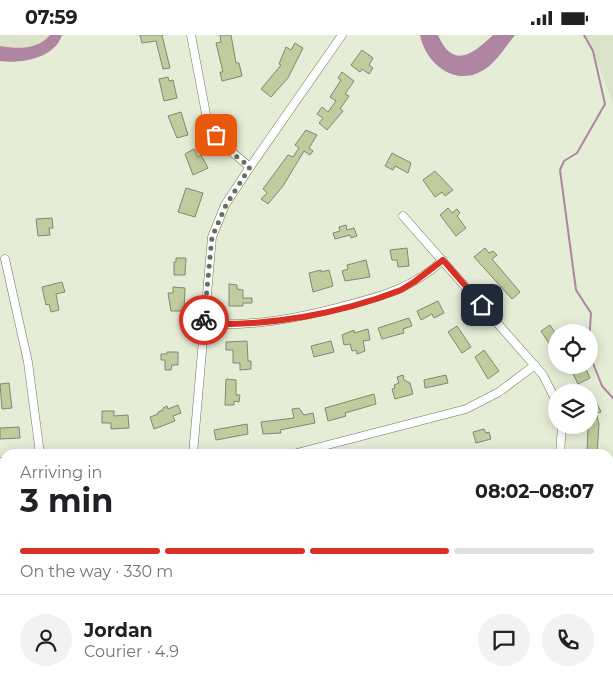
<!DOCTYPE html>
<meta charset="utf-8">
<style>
body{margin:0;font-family:Montserrat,sans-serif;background:#f2f2f2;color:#202124;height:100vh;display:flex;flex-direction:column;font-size:19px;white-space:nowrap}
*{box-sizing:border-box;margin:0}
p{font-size:16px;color:#757577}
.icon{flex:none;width:28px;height:28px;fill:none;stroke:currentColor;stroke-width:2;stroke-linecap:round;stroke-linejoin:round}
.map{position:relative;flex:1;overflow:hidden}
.side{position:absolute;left:0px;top:414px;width:614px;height:246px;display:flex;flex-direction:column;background:#fff;border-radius:15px 15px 0 0;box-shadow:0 2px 12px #0003}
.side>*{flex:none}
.controls{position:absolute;left:548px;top:289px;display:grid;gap:10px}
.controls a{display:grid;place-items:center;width:50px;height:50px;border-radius:50%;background:#fff;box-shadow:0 2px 12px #0003;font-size:25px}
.pin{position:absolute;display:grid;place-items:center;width:42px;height:42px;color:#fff;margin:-21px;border-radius:10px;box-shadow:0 2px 8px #0006}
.courier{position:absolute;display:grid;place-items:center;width:50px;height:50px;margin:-25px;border:4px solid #d93025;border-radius:50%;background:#fff;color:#222;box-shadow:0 1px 6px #0007}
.overview em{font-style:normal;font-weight:700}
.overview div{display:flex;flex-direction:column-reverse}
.overview{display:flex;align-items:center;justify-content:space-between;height:85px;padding:0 20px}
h1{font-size:32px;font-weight:700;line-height:38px}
.bar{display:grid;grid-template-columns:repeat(4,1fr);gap:8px 5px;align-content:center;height:60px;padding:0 20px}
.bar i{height:6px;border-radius:4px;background:#e0e0e0}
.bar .active{background:#d93025}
.bar p{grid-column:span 4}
.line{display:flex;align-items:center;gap:12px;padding:0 20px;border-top:1px solid #e0e0e0}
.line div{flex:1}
.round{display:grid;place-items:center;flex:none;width:52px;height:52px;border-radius:26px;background:#f2f2f2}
.status{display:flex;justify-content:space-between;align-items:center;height:35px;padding:0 25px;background:#fff;direction:ltr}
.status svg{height:14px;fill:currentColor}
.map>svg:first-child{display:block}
.built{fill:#dae3c7}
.water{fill:#af85a2}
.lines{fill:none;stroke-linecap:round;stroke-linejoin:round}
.stream{stroke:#af85a2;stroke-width:2}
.building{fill:#c0cc9d;stroke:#818773}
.lane-casing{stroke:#707662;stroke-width:5}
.street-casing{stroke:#707662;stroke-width:9}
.lane{stroke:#fff;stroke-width:4}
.street{stroke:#fff;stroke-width:8}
.done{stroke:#696c5f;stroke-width:5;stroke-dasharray:0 9}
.route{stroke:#d93025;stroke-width:6}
</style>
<div class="status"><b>07:59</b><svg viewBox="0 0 49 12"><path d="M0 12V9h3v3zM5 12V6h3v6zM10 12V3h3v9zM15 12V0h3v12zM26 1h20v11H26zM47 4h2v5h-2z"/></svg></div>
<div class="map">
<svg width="613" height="659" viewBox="0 0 613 659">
<rect width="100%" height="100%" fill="#e6edd7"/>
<g class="built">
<path d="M0,0H57L41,12L0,18Z"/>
<path d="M584,0H613V68L593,16Z"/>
</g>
<g class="water">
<path d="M50,0H62C55,23 21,29 0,26V11C18,14 37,15 50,0Z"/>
<path d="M420,0H438C453,35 473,19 493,0H515C505,12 495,30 480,37C453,51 425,27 420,0Z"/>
</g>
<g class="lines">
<g class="stream">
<path d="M584,0L593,16L605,69L577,118L564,126L560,135L576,255L591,278L589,307"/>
<path d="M589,318L602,351L613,363"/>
<path d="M609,506L613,500"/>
</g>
</g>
<g class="building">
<path d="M140,0H162L170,33L163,34L156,6L142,8Z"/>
<path d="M220,0H231L236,28H239L242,41L222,46L220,37H223L216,8L221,7Z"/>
<path d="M295,8L303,13L288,43L271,62L261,54L281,30L279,29L286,12L291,15Z"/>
<path d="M362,15L373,23L369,30L373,33L369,39L362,34L360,37L351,30Z"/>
<path d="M342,37L354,46L345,59L349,61L340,74L343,76L327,95L319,88L323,83L317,79L322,72L328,77L336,66L330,62L341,45L338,43Z"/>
<path d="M168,42L169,46L173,45L177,63L164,66L159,44Z"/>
<path d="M181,77L188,100L177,103L168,81Z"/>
<path d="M306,95L317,100L309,113L313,116L310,120L304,116L283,151L268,169L261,164L267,158L263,154L288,120L293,122L299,113L295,110Z"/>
<path d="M194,114L198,122L201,120L208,133L193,140L185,119Z"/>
<path d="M392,118L411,128L408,138L395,131L393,135L385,131Z"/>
<path d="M435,136L453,155L445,161L442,157L435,162L423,145Z"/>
<path d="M186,153L203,158L195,182L178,177Z"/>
<path d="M448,173L452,178L457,174L460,178L457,181L466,193L456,201L440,180Z"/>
<path d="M52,183L53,193H49L50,200L38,201L36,184Z"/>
<path d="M346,190L347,195L354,193L357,201L351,203L350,200L335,204L333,198L340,196L339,192Z"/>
<path d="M407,213L409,231L398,232L397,225H392L390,215Z"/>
<path d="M485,213L489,218L493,216L497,220L492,224L520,257L512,264L474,222Z"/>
<path d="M176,223H186L185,240H174V227H176Z"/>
<path d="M366,225L370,242L345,246L342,236L348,234L347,230Z"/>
<path d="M321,235V237L329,235L333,251L313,257L309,238Z"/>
<path d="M62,247L65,257L56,259L59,275L51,277L49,269L46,270L42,252Z"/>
<path d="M229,249L237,250V254L243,255V263H252V268H243V271H229Z"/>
<path d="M173,252L185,253L184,276H171L168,258H173Z"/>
<path d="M438,266L444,278L434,283L432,279L421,285L417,276Z"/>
<path d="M409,283L412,291L403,294L404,298L382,304L378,293Z"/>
<path d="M550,290L556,299V305L550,310L541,296Z"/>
<path d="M457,291L471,312L462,318L448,297Z"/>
<path d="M368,294L370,305L363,306L365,316L357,319L356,315L352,316L350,309L344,310L342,300L354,295V298Z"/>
<path d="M247,306L248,326H251V334L240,335V328H233V315H226V307Z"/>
<path d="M331,306L334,317L314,322L311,311Z"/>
<path d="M484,315L499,336L488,344L475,322Z"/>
<path d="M167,317H178V330H172L171,335H165V325H161V319H167Z"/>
<path d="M569,330H579L581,334L585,332L590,343L578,349Z"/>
<path d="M403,340L404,345L410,348L413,359L395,364L392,354L395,353L394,350L399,348L397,342Z"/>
<path d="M446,340L448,348L425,353L424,345Z"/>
<path d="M226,344L236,345V360H240L239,367L234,366V370H225Z"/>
<path d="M9,348L12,373L2,374L0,349Z"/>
<path d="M374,359L376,369L345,378L346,381L328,386L325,373Z"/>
<path d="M594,362L601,377L596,378L599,389L597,419H587L589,363Z"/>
<path d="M178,370L181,378L173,381L175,386L154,394L150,382L158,379V377L163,375V373L167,371L168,374Z"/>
<path d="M299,373L304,380L313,378L315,388L280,395L281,398L263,399L261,387L294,383L292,374Z"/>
<path d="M102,376H114V381L128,380L129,393L111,394V388H102Z"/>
<path d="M247,389L248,399L216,405L214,395Z"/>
<path d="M19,392L20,403L0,404V393Z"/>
<path d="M484,394L486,398L489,397L491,404L476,408L473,397Z"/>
<path d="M5,453V477H3L0,454Z"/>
</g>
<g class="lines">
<g class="lane-casing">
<g id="lane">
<path d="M95,655L108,657"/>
<path d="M0,656L5,651"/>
</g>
</g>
<g class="street-casing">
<g id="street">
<path d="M191,0L207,84L221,108L250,132L342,0"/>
<path d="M403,181L543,340L556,366"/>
<path d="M5,224L28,327L40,419"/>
<path d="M204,289C255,291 295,284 344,271C384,261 412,253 443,225"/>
<path d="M102,419H109"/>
<path d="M193,419L212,202L225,170L250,132"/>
<path d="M293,419L466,374L499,357L535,330"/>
<path d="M560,419L562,390"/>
<path d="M0,427L5,426"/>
<path d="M609,550L613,544"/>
<path d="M0,551H5"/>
<path d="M366,659L384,655"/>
<path d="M536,659L538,655"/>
</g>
</g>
<use href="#lane" class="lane"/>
<use href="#street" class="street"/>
</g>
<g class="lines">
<path class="done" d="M204,285L212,202L226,170L250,132L227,114L216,100"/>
<path class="route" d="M204,285V289C270,291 339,279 401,255L414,247L443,225L482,270"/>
</g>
</svg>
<div class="controls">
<a><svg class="icon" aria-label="locate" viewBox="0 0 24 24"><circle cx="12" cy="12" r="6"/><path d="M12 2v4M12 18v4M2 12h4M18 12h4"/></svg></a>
<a><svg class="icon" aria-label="layers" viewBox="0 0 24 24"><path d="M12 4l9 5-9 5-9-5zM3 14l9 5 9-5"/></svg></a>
</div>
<div class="pin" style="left:216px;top:100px;background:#ea580c"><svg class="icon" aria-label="bag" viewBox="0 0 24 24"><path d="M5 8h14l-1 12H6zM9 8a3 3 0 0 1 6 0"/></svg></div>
<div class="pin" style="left:482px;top:270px;background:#1f2937"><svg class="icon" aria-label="home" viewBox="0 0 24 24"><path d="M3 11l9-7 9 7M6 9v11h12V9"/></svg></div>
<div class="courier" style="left:204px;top:285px"><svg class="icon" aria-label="bike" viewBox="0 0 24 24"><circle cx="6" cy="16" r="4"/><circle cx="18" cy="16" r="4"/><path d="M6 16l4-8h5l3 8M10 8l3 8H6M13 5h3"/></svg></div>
<section class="side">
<div class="overview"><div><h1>3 min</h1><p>Arriving in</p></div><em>08:02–08:07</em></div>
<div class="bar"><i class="active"></i><i class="active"></i><i class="active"></i><i></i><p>On the way · 330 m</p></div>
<div class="line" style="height:90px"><a class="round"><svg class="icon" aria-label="person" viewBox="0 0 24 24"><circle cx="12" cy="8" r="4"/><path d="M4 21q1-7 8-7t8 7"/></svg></a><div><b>Jordan</b><p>Courier · 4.9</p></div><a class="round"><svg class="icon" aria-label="chat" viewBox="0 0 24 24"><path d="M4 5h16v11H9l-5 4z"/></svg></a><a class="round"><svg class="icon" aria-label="phone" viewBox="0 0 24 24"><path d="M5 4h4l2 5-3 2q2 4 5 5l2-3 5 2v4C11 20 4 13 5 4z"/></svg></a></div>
</section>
</div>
